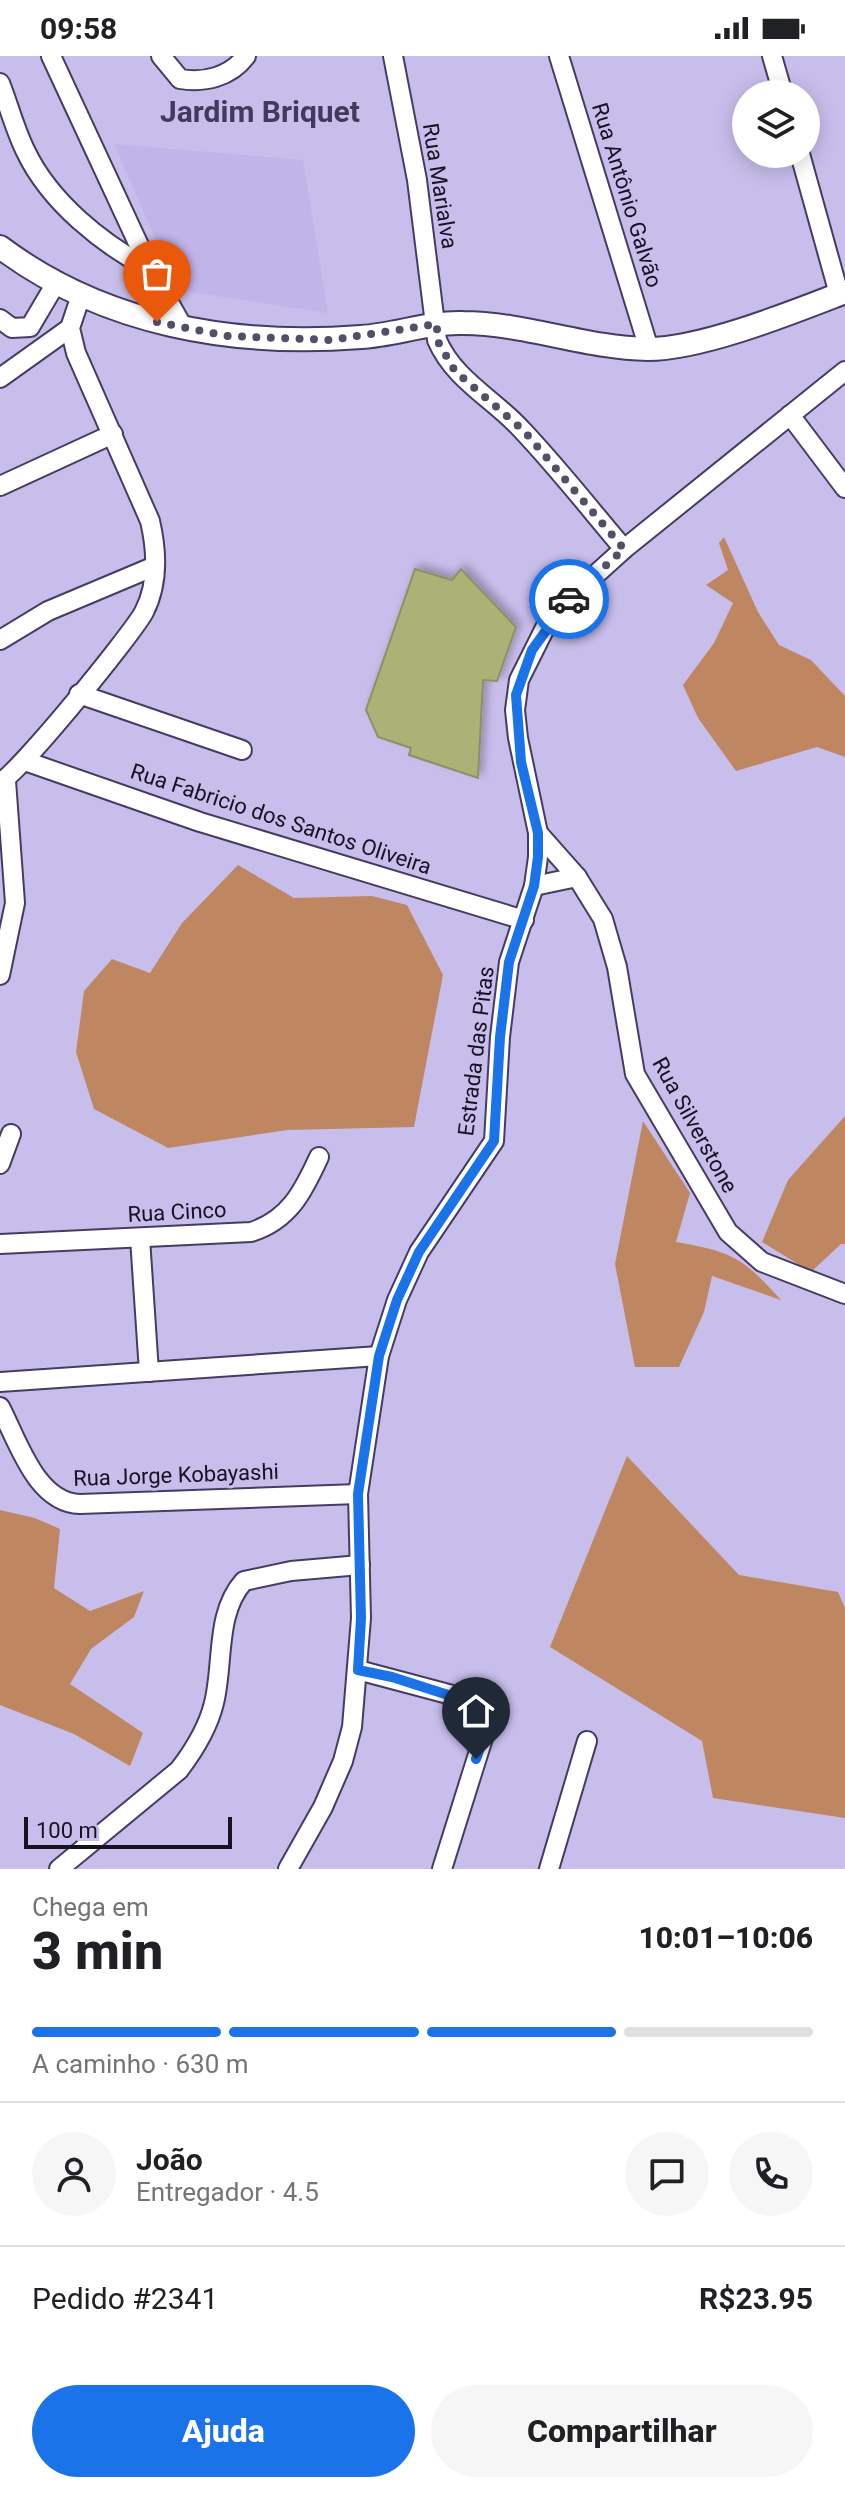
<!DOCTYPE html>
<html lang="pt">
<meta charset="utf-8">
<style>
body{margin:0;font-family:Roboto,sans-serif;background:#f6f6f6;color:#202124;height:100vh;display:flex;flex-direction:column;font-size:30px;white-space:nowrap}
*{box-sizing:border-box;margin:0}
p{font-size:26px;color:#757577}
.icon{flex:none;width:44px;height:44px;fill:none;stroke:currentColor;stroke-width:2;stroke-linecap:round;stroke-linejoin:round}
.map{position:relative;height:1813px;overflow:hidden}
.panel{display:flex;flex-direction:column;background:#fff;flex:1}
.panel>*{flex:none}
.controls{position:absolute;left:732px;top:24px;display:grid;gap:16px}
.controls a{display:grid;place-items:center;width:88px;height:88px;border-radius:50%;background:#fff;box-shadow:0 4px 20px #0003;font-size:40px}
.scale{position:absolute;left:24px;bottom:20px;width:208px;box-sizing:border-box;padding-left:8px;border:4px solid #161222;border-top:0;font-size:22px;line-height:28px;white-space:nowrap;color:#161222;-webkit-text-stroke:6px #c8beec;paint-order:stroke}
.pin{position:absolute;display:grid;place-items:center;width:68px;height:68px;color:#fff;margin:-82px -34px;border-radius:50% 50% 50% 0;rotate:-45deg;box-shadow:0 0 8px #0007}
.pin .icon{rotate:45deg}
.courier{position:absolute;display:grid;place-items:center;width:80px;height:80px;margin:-40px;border:6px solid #1a73e8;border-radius:50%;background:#fff;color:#222;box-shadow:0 2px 10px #0007}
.summary em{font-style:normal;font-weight:800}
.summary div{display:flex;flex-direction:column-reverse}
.summary{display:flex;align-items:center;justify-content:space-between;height:136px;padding:0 32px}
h1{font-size:52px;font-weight:800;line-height:60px}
.bar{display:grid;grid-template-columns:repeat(4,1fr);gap:12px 8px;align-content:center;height:96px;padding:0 32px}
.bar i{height:10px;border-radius:6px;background:#e0e0e0}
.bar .on{background:#1a73e8}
.bar p{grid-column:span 4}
.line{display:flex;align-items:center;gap:20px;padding:0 32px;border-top:2px solid #e0e0e0}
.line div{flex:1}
.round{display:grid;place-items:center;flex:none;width:84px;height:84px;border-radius:42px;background:#f6f6f6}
.button{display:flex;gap:16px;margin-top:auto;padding:16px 32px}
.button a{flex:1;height:92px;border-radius:48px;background:#1a73e8;color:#fff;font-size:32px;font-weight:800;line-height:92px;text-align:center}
.button a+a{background:#f6f6f6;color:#202124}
.status{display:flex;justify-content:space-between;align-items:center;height:56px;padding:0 40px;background:#fff;direction:ltr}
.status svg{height:22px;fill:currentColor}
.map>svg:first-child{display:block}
.built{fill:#c0b4e9}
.forest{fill:#be8762}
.building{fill:#aab274;stroke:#8b9164;stroke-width:2;filter:url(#shadow)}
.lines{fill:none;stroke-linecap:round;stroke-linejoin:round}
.minor-casing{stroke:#463c63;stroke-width:22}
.major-casing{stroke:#463c63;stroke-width:26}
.minor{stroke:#fff;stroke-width:18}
.major{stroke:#fff;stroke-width:22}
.done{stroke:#544e69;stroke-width:8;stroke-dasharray:0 14.4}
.route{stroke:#1a73e8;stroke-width:10}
.labels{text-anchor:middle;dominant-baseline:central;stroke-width:6;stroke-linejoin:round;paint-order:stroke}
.street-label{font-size:22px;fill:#161222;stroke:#c8beec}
.district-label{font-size:30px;font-weight:bold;fill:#43395f;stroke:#c8beec}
</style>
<div class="status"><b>09:58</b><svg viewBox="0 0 49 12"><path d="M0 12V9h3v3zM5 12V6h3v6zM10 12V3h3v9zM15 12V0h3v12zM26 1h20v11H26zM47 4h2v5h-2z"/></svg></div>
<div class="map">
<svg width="845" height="1813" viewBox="0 0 845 1813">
<defs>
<filter id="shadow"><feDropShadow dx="4.5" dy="-4.5" stdDeviation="4" flood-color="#0004"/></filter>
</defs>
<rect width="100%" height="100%" fill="#c8beec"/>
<path class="built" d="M114,88L303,104L328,257L178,234Z"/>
<g class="forest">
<path d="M724,481L758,556L779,589L811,604L845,640V701L817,691L736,715L698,662L683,629L714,587L733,547L706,529L728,514L719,487Z"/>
<path d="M238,809L294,842L372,840L407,849L443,919L414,1071L287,1074L168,1092L94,1053L76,996L84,935L112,903L150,917L182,867Z"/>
<path d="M845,1060V1188H841L811,1216L762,1186L788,1124Z"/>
<path d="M643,1065L690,1137L676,1186C733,1196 742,1201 781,1244L712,1220L704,1256L679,1311H635L615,1208Z"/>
<path d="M627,1400L739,1519L838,1536L845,1552V1762L713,1742L702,1685L550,1591Z"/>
<path d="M0,1454L35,1462L60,1473L54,1532L90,1555L144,1535L134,1561L91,1593L70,1628L143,1677L130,1710L74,1678L0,1649Z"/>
</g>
<path class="building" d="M415,513L452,524L461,513L516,571L497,625L483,624L478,722L409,699L411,692L378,681L366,654Z"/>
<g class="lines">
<g class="minor-casing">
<g id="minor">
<path d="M51,0L150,213L184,273"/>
<path d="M161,0L180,23C205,27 230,21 246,0"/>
<path d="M393,0L417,124L437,284C454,324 494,343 522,374C558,412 590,453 624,493"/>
<path d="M559,0L649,293"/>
<path d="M772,0L783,38"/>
<path d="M0,27C9,50 15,74 26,96C50,146 102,188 150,213"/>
<path d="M800,98L839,238"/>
<path d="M0,263L12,272L30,271L56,227"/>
<path d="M0,322L70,272"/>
<path d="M790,359L845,432"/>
<path d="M0,430L113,378"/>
<path d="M0,584L48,555L155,510"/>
<path d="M79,638L242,694"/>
<path d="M25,705L200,766L524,864"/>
<path d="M0,726C16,721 133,577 144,556C159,527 157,495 150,465L76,297L70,272L80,242"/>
<path d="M538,777L577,821L603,863L617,911L635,1018L728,1176L762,1206L845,1238"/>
<path d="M534,830L577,821"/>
<path d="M0,919L15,847L6,725"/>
<path d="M0,1108L11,1078"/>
<path d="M140,1182L149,1316"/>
<path d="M0,1188L251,1176C289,1164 303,1136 319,1101"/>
<path d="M0,1326L379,1300"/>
<path d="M0,1351C18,1385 36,1447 80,1448L358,1438"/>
<path d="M358,1614L467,1643L482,1657L485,1676L442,1813"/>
<path d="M59,1813L179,1714C195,1693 208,1672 214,1647C224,1607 215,1557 244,1525L291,1515L360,1509"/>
<path d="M288,1813L323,1751L343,1705L352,1671L361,1562L358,1438L379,1300L397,1244L419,1196L494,1085L500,981L509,906L534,830L538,801V777L518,682L515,654L519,624L546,570L563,548L624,493L845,315"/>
<path d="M549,1813L587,1685"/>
</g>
</g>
<g class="major-casing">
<path id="major" d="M0,191C104,269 233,291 361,281C395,279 428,266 463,267C525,267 585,292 648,293C702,293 793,256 845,236"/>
</g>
<use href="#minor" class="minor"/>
<use href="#major" class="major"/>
</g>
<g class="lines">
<path class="done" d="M157,266L227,280L331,284L437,268V284L455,315L524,375L624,493L569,543"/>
<path class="route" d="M476,1703C483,1683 492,1663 473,1647L392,1621L358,1614L361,1562L358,1438L379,1300L397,1244L419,1196L494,1085L500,981L509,906L534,830L538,801V777L521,706L516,639L532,594L569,543"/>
</g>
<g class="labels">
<g class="street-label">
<text transform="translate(440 130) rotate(81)">Rua Marialva</text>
<text transform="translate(627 139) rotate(73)">Rua Antônio Galvão</text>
<text transform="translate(281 763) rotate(18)">Rua Fabricio dos Santos Oliveira</text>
<text transform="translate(476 995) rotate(-83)">Estrada das Pitas</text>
<text transform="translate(695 1069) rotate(61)">Rua Silverstone</text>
<text transform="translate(177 1156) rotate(-3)">Rua Cinco</text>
<text transform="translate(176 1419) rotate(-2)">Rua Jorge Kobayashi</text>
</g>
<g class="district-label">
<text x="260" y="55">Jardim Briquet</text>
</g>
</g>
</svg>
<div class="controls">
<a><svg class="icon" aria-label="layers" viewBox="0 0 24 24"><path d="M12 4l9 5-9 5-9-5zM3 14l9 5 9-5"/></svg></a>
</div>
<div class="scale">100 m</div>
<div class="pin" style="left:157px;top:266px;background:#ea580c"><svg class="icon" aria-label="bag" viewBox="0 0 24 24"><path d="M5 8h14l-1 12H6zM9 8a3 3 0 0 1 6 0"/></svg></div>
<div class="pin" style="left:476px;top:1703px;background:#1f2937"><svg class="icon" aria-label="home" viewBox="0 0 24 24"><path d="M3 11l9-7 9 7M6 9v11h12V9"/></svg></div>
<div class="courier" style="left:569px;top:543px"><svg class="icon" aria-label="car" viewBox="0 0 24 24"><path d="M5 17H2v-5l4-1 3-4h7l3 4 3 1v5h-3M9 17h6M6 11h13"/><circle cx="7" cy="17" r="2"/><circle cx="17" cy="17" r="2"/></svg></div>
</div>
<section class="panel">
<div class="summary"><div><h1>3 min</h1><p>Chega em</p></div><em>10:01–10:06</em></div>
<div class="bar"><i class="on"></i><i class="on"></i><i class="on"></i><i></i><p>A caminho · 630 m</p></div>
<div class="line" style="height:144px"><a class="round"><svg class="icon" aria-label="person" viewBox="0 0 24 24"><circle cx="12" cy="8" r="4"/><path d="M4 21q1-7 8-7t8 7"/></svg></a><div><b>João</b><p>Entregador · 4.5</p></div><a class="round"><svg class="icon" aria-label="chat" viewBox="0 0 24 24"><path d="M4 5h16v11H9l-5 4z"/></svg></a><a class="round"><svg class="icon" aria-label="phone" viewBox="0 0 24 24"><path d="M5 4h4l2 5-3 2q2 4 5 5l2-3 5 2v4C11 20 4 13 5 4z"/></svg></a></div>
<div class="line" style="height:104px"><div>Pedido #2341</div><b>R$23.95</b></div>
<div class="button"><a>Ajuda</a><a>Compartilhar</a></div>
</section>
